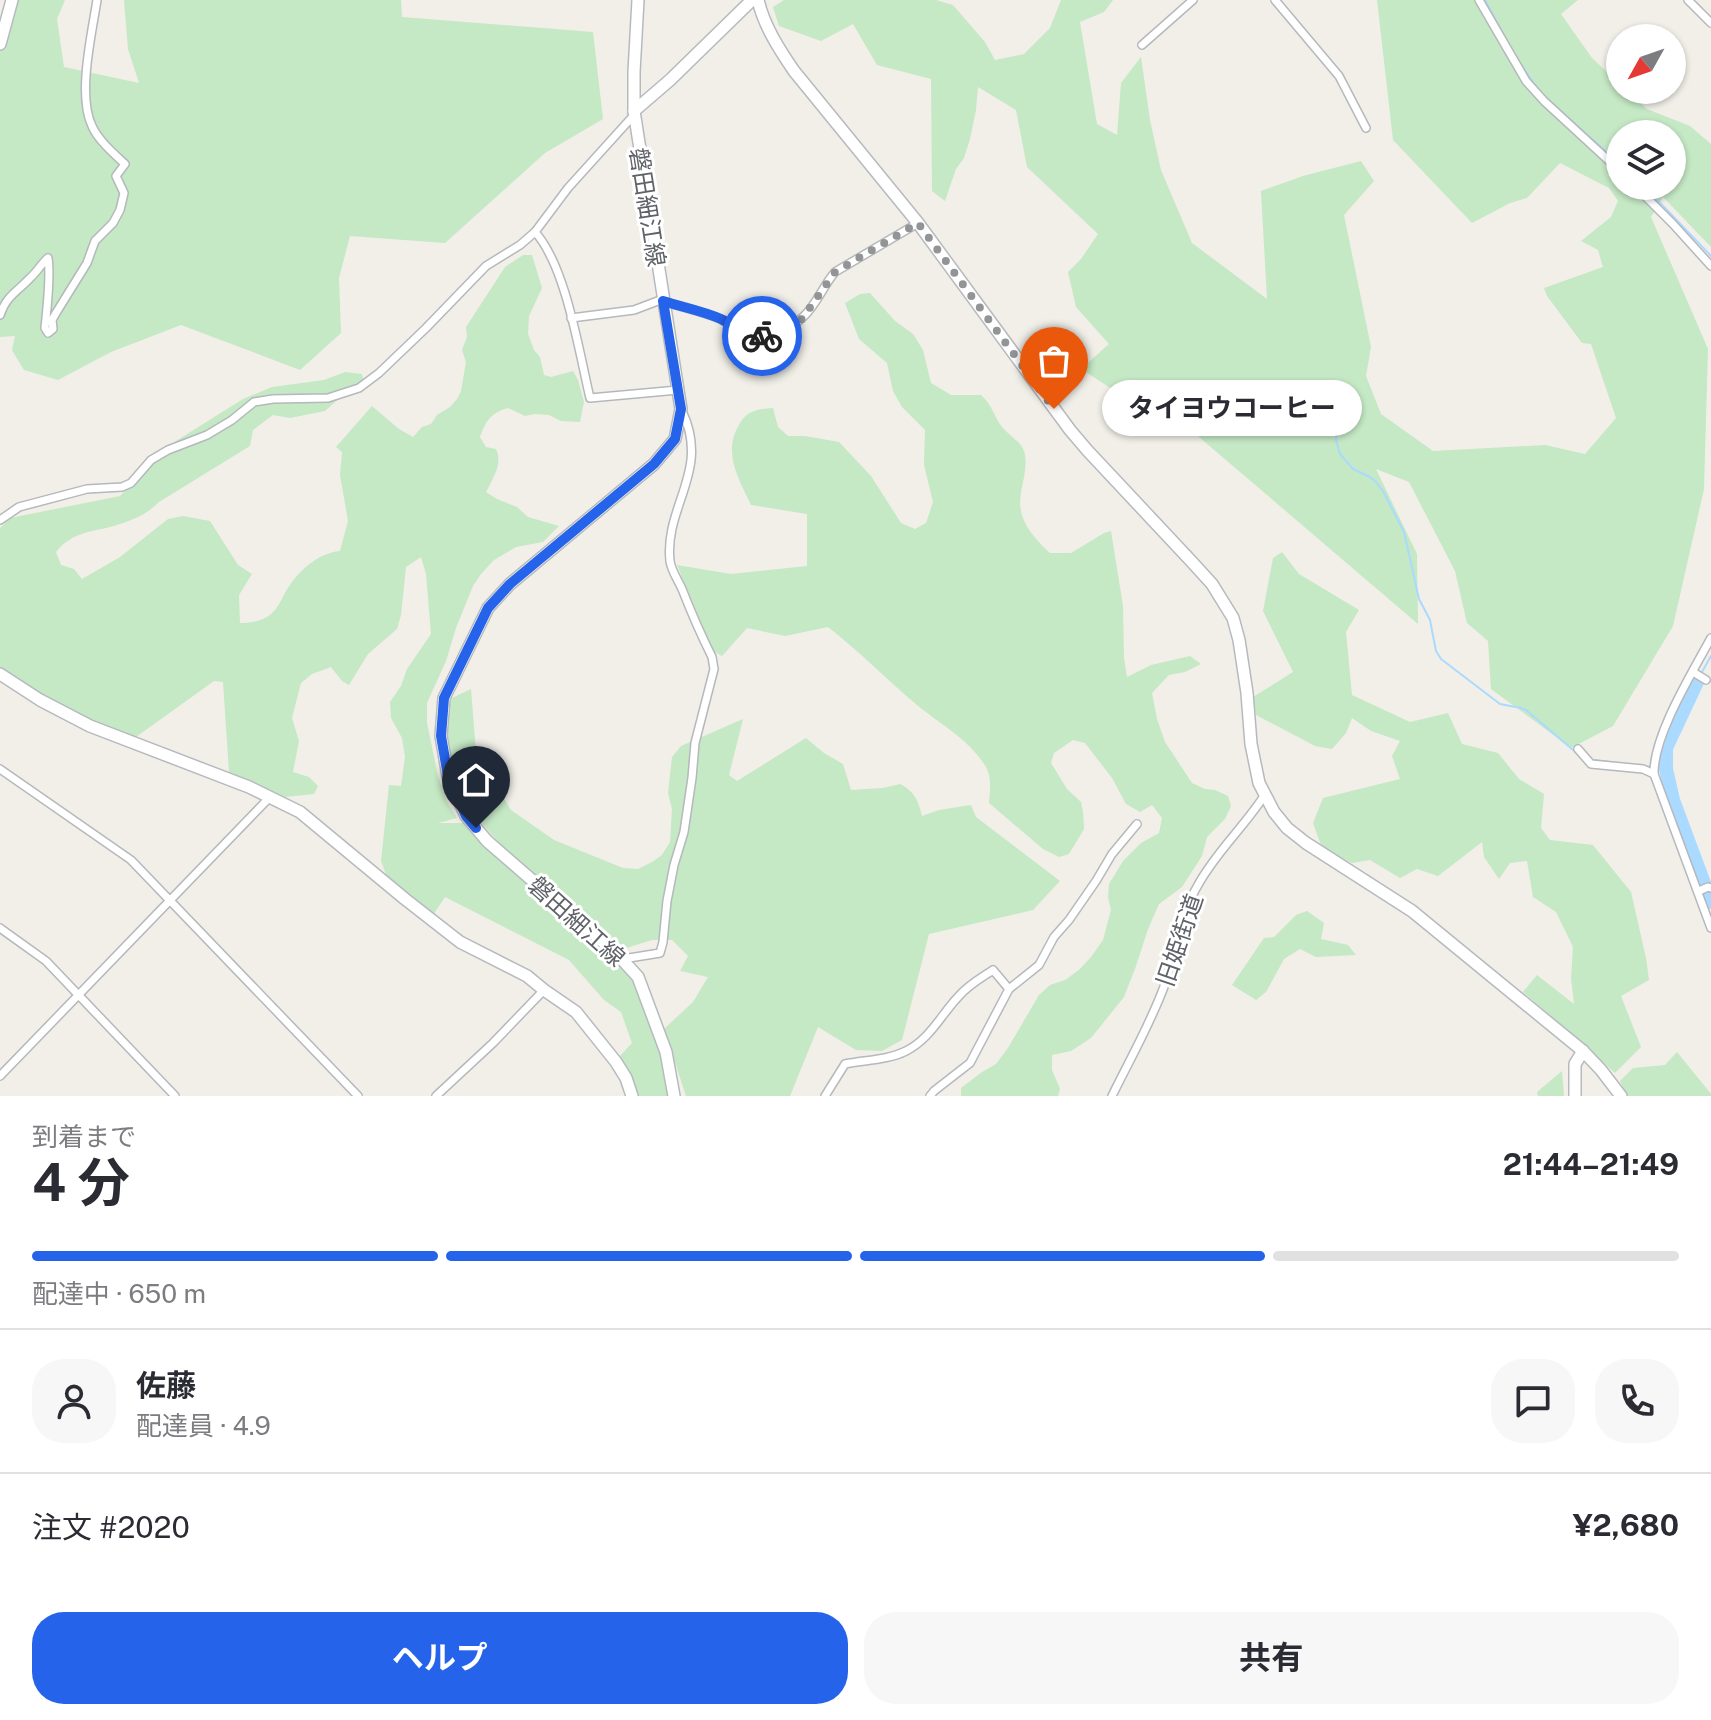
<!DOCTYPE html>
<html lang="ja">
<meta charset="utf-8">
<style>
body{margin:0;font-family:"Public Sans","Noto Sans JP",sans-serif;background:#f7f7f7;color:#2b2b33;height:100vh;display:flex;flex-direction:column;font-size:30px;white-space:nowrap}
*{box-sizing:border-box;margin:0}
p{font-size:26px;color:#7c7c81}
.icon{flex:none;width:44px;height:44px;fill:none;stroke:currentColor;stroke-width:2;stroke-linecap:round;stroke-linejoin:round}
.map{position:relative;height:1096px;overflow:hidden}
.sheet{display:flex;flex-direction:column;background:#fff;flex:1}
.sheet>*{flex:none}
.needle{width:52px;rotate:230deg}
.controls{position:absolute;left:1606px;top:24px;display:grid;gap:16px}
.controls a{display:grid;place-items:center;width:80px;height:80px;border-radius:50%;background:#fff;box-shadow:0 2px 6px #0004;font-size:40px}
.pin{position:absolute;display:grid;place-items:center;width:68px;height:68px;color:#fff;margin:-82px -34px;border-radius:50% 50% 50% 0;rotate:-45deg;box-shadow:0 0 8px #0007}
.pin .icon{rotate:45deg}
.courier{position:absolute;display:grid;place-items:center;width:80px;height:80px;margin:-40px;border:6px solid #2563eb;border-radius:50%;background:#fff;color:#222;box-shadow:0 2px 10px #0007}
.bubble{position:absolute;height:56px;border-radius:28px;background:#fff;box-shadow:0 2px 6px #0004;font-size:26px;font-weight:700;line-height:56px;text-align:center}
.head em{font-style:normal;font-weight:700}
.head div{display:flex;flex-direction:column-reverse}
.head{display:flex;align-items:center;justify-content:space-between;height:136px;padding:0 32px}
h1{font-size:52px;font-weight:700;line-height:60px}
.bar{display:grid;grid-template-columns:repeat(4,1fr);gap:12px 8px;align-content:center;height:96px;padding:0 32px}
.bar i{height:10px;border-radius:6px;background:#e1e1e2}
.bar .active{background:#2563eb}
.bar p{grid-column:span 4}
.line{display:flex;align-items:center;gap:20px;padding:0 32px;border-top:2px solid #e1e1e2}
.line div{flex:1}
.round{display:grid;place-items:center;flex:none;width:84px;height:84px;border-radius:32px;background:#f7f7f7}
.cta{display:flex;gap:16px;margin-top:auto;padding:16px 32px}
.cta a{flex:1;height:92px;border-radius:32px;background:#2563eb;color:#fff;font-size:32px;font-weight:700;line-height:92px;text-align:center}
.cta a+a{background:#f7f7f7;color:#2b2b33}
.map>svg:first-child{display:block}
.green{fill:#c5e8c5;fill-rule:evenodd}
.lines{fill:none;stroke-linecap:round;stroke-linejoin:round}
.stream{stroke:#aadaff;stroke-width:2}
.river{stroke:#aadaff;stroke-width:14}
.street-casing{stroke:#b5b8bc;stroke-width:10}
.secondary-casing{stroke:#b6babf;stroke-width:14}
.street{stroke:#fff;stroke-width:7}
.secondary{stroke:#fff;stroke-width:11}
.done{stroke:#929495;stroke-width:8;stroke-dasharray:0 14.4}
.route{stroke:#2563eb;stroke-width:10}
.labels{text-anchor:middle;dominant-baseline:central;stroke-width:6;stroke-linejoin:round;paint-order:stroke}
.street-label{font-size:24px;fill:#5f6368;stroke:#fff}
</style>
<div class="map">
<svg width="1711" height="1096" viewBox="0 0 1711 1096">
<rect width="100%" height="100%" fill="#f1efe8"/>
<g class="green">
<path d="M11,0H65L57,19L64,67L139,83L128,49L124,0H401L402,17L593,32L603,119L545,153L445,243L350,236L339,278L341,333L300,370L181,325L111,352L58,380L24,370L12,350L15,336L0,337V41Z"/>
<path d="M784,0H936L953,5L985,42L995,60L1024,54L1050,28L1061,0H1113L1104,12L1080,22L1097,124L1117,135L1121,83L1141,57L1150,120L1161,170L1192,243L1267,299L1261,191L1303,176L1361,161L1374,181L1344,215L1371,347L1366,376L1381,414L1433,451L1545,445L1585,454L1616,418L1591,344L1582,343L1547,296L1544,288L1603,267L1598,250L1581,241L1611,217L1618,201L1609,188L1560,163L1527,198L1510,203L1472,223L1393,140L1377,0H1578L1561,14L1592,58L1620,84V90H1626L1647,109L1690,126L1711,144V247L1663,197L1651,217L1708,349L1704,489L1673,626L1613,726L1571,748L1491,689L1488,641L1467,623L1455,571L1409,482L1376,469L1417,554L1418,624L1165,408L1112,389L1081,369L1109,344L1076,307L1068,272L1081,259L1098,234L1027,167L1016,110L978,87L976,110L970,139L964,158L956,169L945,201L932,191L931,79L877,65L853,24L821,41L779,26L773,7ZM1620,134H1672V186H1620Z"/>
<path d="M523,255H532L542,288L529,316L528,334L534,350L540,357L544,375L551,377L573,371L578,380L584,402L580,422L561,421L549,415L535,414L525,416L508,408C490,413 486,421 480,437L486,447L496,449C503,464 493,478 486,492L497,499L517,507L528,517L559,526L543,542L516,547L494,560L481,574L473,586L456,628L446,661L427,703V723L438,776L447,802L457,818L438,823H464L512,871L607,952L645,996L672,1096H633L620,1056L632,1043L621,1012L604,1000L569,960L445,897L431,918L388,880L381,861L389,785L401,786L405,757L402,738L391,718L390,702L401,686L407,669L431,634L426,574L421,557L406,567L401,615L397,629L368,654L349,685L342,681L331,667L312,674L301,683L292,718L299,741L293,772L309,777L318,786L314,794L285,797L229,772L223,682L214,681L136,737L100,725L41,695L0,668V528L10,518L120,496L168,446L243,399L272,387L324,380L345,372L362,374L364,384L342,396L325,411L290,418L273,415L253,430L250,446L159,502C148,513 136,519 120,524C97,532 73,530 56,552L61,565L74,569L82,579L120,557L168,519L183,516L210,521L238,565L252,574L239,595L240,623C250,623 263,621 271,614C278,608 281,600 285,593C296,573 317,553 340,551L348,521L340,475L342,452L336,447L372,406L399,429L413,437L422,427L431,424L437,415L450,407L457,399L461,391L466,362L462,350L467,337L466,327L505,267Z"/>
<path d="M870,293L895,321L913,334L923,350L931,383L951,395H981C993,406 993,415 1002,427C1010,437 1023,442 1025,455C1027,467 1023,481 1021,493C1016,519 1033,537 1050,553H1071L1104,533L1111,531L1123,606L1124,658L1127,677L1151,665L1190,656L1201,664L1185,672L1169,675L1152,693L1157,719L1165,742L1192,783L1205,789L1215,790L1228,796L1231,806L1225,819L1207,837L1202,856L1182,887L1159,904L1148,929L1135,969L1124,997L1091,1038L1071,1051L1052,1055V1070L1060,1089L1058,1096H961V1088L982,1072L996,1064L1008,1048L1039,995L1050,985L1065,980L1079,970L1091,957L1103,940L1111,910L1108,897L1109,884L1123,861L1141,843L1159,833L1162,818L1152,805L1140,812L1126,804L1112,778L1085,743L1073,740L1054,753L1051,763L1067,789L1081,802L1083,812L1084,829L1069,854L1059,857L1043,849L989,803C990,791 992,778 986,767C970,740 940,724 917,705C886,679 859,651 828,627L785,636L747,628L722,656L713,651L677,565L731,574L807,566V514L751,505C738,477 722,452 740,423C748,410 759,409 773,408L778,427L788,436H805L839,442L871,476L901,523L915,529L926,523L933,502L924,465L925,430L902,407L893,391L887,363L859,339L845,303L860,294Z"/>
<path d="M1282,552L1299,574L1359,610L1346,632L1352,695L1410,722L1448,713L1462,744L1498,753L1519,779L1544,794L1541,828L1550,840L1593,845L1631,892L1646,958L1649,980L1621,996L1641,1047L1615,1073L1523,992L1537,975L1574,1004L1571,978L1573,947L1556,912L1533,897L1527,861L1510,863L1499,879L1484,857L1482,842L1438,876L1417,869L1400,878L1370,860L1352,863L1322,848L1313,823L1323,798L1400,779L1392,756L1400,741L1371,731L1352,718L1346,733L1332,749L1315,746L1256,715L1253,697L1293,672L1263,611L1273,558Z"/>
<path d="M471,689L476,753L511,810L554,840L623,868L638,869L652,862L662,855L670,842L672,809L668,793L672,757L681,746L743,719L729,775L737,781L806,738L824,753L843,764L851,790L883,788L900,784C915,792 918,800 922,816L939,810L971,805L976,817L1060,881L1033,910L929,934L902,1040L882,1051L856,1050L818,1027L790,1096H686L664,1029L693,1002L708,977L680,971L688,956L672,940H652L623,949L608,939L602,937C581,918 559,899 537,879C498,844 461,809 450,755C446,737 449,716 450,699Z"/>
<path d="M1307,911L1324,923L1321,939L1348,945L1356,955L1316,957L1300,949L1284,959L1266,992L1256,1000L1232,985L1264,938L1274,937L1296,915Z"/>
<path d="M1677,1052L1711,1094V1096H1627L1620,1081L1633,1068L1665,1065Z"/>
<path d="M1562,1071L1564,1096H1538L1537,1092Z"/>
</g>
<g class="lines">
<g class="stream">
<path d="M1485,0L1507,41"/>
<path d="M1516,57L1537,88"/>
<path d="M1556,107L1620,164"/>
<path d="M1644,186L1711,256"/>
<path d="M1337,429L1336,440L1340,454L1353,469L1370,477L1375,481L1383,491L1404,532L1419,599L1430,620L1436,651L1441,659L1500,704L1521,708L1526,710L1579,755"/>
<path d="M1702,672L1711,656"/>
<path d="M1595,760L1618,763"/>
<path d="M1644,766L1666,769"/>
</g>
<path class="river" d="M1697,682L1666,748V769L1673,800L1711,902"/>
<g class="street-casing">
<g id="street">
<path d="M1275,0L1339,76L1366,128"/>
<path d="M1479,0L1526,81L1544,101L1620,171"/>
<path d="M1688,0L1711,23"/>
<path d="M1142,45L1193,0"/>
<path d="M1635,186L1673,224L1711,266"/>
<path d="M535,232C566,266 579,352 590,398L678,390"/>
<path d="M663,301C681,307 700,311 718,318C728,322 735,330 744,335C760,343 790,329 802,318C816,306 823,286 835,272L918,223"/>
<path d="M0,315C7,295 16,293 30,278C37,272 41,264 48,258C51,278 47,307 45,328L48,333L53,329L52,320L56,313L87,263L95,241L113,223L120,210L124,193L116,176L125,164C114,154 98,140 92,126C77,95 92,33 97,0"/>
<path d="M571,318L634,310L663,299"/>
<path d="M0,520L19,507L87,489L122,487L131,483L151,460L168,450L207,435L232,420L254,402L273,399L328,398L359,388L379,373L426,328L486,266L520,245L535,232L568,188L634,115"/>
<path d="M1711,638C1692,673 1653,736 1654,774L1711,928"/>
<path d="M1693,672L1706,680"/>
<path d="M1578,749L1591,764L1643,769L1654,774"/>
<path d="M0,769L131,860L358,1096"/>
<path d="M1699,891L1708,887L1711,888"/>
<path d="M0,928L46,961L175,1096"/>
<path d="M619,955L629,958L660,953L663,942L667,901L674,865L684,832L692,778L695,743L714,669L712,657C701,635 691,612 682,589C678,580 671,570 670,561C664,506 711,471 682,411"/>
<path d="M0,1076L269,798"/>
<path d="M436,1096L493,1043L544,990"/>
<path d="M825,1096L845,1064C865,1060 888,1060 906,1051C930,1039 941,1015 958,997C968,985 981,978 993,970L1009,989"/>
<path d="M930,1096L934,1091L970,1063L1009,989L1039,965L1054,937L1069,920L1096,881L1112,854L1137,824"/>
<path d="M1112,1096C1130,1059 1151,1023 1165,984C1176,951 1180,915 1198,885C1216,852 1244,827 1264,796"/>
</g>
</g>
<g class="secondary-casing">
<g id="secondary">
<path d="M638,0L634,72V111L681,409L675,439L654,464L510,584L488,608L444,698L441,736L448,776L466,816L487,841L618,955L638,977L666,1052L674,1096"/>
<path d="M758,0C764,26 779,49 794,71L918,223L1070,430L1087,450L1191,561L1212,584L1233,618L1239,640L1247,693L1251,744L1259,783L1274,812L1287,828L1306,843L1412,911L1583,1051L1601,1070L1621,1096"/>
<path d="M0,44L12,0"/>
<path d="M634,111L670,80L752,0"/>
<path d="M0,674L40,700L90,726L249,787L300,812L405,899L460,942L527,976L544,990L576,1012L616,1062L626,1078L632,1096"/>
<path d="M1575,1096V1064L1583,1051"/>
</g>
</g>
<use href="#street" class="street"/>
<use href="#secondary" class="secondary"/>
</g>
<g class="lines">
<path class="done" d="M762,336L788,328L802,319L835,272L918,223L1054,409"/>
<path class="route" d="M476,828L466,816L448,776L441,736L444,698L488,608L510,584L654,464L675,439L681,409L663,301C682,307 703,311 721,319C735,325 744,341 762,336"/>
</g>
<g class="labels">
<g class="street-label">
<text transform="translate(648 207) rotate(81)">磐田細江線</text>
<text transform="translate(577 921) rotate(42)">磐田細江線</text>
<text transform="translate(1179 940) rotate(-71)">旧姫街道</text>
</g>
</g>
</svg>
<div class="controls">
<a><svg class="needle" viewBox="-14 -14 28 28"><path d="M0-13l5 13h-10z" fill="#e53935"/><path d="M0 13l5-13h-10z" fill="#7c7c81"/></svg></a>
<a><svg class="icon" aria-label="layers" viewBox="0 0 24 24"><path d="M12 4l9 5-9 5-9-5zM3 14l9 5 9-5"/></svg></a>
</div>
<div class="pin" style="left:1054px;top:409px;background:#ea580c"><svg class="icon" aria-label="bag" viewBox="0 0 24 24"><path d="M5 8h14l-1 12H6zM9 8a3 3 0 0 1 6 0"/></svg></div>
<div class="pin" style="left:476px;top:828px;background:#1f2937"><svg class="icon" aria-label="home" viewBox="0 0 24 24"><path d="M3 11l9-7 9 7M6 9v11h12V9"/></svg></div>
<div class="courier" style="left:762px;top:336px"><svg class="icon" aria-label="bike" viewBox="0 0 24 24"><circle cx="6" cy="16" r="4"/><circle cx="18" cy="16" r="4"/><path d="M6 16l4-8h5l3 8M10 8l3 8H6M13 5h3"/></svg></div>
<div class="bubble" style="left:1102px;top:380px;width:260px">タイヨウコーヒー</div>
</div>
<section class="sheet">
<div class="head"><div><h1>4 分</h1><p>到着まで</p></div><em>21:44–21:49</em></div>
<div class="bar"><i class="active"></i><i class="active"></i><i class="active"></i><i></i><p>配達中 · 650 m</p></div>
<div class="line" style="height:144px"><a class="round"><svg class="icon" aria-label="person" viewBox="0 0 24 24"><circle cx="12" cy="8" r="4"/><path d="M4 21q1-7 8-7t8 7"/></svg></a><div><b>佐藤</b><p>配達員 · 4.9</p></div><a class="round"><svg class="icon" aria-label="chat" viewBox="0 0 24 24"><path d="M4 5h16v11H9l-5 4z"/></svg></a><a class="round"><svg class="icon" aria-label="phone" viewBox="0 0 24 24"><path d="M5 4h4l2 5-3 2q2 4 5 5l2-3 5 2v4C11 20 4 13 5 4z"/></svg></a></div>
<div class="line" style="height:104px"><div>注文 #2020</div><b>¥2,680</b></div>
<div class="cta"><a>ヘルプ</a><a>共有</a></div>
</section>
